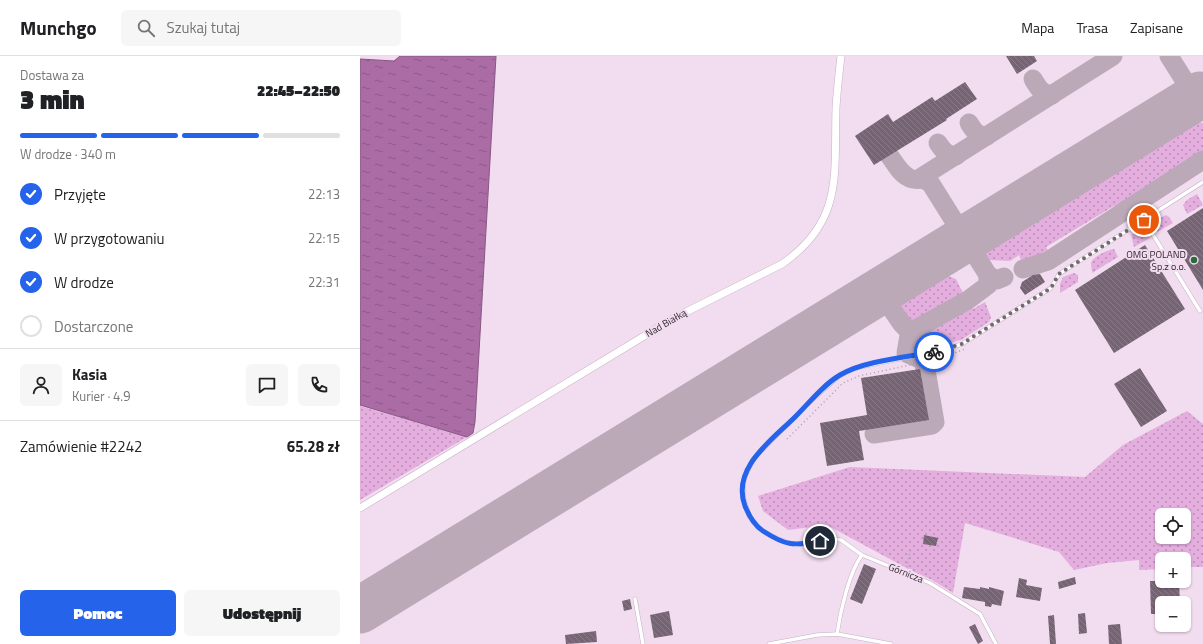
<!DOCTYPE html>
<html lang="pl">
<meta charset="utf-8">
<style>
body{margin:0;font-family:"Titillium Web",sans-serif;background:#f6f6f6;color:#202124;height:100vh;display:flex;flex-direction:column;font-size:15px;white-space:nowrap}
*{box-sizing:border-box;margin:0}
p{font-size:13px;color:#757577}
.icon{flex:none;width:22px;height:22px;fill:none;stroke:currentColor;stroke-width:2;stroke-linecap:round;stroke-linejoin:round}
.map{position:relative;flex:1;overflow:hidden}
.drawer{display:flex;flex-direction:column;background:#fff;width:360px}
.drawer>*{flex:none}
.fabs{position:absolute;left:795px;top:452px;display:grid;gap:8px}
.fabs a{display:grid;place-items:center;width:36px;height:36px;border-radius:6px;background:#fff;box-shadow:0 1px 3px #0004;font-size:20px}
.pin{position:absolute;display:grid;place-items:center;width:34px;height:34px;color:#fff;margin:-17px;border:2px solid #fff;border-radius:50%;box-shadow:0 1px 4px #0007}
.courier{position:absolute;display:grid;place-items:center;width:40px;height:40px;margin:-20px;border:3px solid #2563eb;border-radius:50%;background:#fff;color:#222;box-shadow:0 1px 5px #0007}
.head em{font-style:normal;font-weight:800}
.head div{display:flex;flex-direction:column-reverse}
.head{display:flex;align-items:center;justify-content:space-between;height:68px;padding:0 20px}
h1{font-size:26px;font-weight:800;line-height:30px}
.bar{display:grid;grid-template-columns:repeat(4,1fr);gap:6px 4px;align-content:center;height:48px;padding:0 20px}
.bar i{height:5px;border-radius:3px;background:#e0e0e0}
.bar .active{background:#2563eb}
.bar p{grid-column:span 4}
.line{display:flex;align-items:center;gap:10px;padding:0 20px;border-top:1px solid #e0e0e0}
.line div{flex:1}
.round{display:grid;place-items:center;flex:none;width:42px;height:42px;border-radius:6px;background:#f6f6f6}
ol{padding:0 20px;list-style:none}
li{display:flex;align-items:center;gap:12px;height:44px}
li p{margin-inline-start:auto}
li .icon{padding:4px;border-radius:50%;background:#2563eb;color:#fff;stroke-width:4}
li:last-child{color:#757577}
li i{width:22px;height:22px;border:2px solid #e0e0e0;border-radius:50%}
.cta{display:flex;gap:8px;margin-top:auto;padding:8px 20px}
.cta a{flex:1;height:46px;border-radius:6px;background:#2563eb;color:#fff;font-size:16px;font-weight:800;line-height:46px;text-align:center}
.cta a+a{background:#f6f6f6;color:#202124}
header{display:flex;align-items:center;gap:24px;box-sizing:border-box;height:56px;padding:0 20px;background:#fff;border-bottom:1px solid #e0e0e0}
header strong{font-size:19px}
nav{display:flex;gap:22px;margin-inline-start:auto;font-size:14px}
.search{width:280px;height:36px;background:#f6f6f6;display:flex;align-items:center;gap:10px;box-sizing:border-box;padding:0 14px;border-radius:6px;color:#757577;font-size:15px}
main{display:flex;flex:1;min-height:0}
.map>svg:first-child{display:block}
.green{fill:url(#green-dots);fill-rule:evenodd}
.water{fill:url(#water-ripples);stroke:#865883}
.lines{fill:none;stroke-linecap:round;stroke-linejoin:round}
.taxiway{stroke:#bba9b8;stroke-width:19}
.runway{stroke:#bba9b8;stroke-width:47}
.building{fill:url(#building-back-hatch)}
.lane-casing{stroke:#c6b1c4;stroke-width:4.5}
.street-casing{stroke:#c6b1c4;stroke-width:8}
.path{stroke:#af9dac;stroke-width:1.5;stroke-dasharray:1 3;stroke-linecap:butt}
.lane{stroke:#fff;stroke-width:3.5}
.street{stroke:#fff;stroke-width:7}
.done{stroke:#756873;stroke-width:4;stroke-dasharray:0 7.2}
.route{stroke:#2563eb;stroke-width:5}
.poi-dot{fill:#266d3a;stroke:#f2dcef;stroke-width:1.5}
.labels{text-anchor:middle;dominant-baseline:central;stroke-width:4;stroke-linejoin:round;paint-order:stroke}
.poi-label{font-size:10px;fill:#312930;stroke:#f2dcef;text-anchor:end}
.street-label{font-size:10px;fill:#312930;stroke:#f2dcef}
</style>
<header>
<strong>Munchgo</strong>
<div class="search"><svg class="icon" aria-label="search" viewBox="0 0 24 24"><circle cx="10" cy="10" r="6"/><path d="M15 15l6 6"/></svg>Szukaj tutaj</div>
<nav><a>Mapa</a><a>Trasa</a><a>Zapisane</a></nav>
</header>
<main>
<section class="drawer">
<div class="head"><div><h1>3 min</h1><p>Dostawa za</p></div><em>22:45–22:50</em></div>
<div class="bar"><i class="active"></i><i class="active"></i><i class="active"></i><i></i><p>W drodze · 340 m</p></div>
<ol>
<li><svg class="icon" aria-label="check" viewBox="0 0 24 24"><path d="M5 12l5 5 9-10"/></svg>Przyjęte<p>22:13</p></li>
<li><svg class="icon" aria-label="check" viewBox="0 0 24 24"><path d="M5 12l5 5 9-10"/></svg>W przygotowaniu<p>22:15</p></li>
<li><svg class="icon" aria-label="check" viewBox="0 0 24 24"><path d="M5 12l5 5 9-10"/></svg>W drodze<p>22:31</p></li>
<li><i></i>Dostarczone</li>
</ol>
<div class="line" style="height:72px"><a class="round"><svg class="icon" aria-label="person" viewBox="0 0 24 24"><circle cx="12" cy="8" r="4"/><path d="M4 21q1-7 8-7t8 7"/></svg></a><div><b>Kasia</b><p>Kurier · 4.9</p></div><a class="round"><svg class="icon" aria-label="chat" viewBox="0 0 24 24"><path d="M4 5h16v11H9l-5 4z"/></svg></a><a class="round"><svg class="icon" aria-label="phone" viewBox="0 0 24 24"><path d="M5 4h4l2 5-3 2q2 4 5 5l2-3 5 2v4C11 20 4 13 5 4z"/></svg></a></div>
<div class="line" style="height:52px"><div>Zamówienie #2242</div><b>65.28 zł</b></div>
<div class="cta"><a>Pomoc</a><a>Udostępnij</a></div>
</section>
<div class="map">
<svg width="843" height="588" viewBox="0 0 843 588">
<defs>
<pattern id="green-dots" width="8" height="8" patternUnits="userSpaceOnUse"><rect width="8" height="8" fill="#e4aedf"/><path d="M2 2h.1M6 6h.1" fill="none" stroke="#b98eb5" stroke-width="1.8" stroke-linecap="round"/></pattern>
<pattern id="water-ripples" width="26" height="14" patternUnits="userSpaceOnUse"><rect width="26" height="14" fill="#ab6ca6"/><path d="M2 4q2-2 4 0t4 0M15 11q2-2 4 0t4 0" fill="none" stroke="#8c5988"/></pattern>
<pattern id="building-back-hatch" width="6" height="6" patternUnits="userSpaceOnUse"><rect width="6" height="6" fill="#766374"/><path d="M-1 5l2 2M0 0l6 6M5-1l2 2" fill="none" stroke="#897a87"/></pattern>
</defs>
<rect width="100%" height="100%" fill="#f2dcef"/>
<g class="green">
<path d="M836,66L843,67V98L763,150H754L686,191L689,196L678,202L661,204L659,199L650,205L627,204L623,202L626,195L831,67Z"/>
<path d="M837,138L843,149L827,158L823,149L827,144Z"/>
<path d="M806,159L809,161L813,167L797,176L793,171L796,164Z"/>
<path d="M781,173L790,182L774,191L771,179Z"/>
<path d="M754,193L758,201L732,217C732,214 731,210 731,207C733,200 748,194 754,193Z"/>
<path d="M714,217L718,219V226L700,237V228L703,221Z"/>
<path d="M586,219L596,223L605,241L562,267L552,269L538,250Z"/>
<path d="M610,246L613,253L625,246L631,261L629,266L601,284L553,297L551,288L554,281Z"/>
<path d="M0,350L107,381L0,444Z"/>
<path d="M827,355L843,368V511H824V503H802V513L779,514V504L747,507L714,514L699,496L605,467L593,537L572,524L550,514L467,469L428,474L403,455L398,440L490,411L725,421L763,389ZM802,459H824V481H802Z"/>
</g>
<path class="water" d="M40,0H136L115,366L113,377L107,381L0,349V3L34,5Z"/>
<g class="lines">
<g class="taxiway">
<path d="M809,0L843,54"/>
<path d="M673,23C678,31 681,38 692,39"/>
<path d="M609,67C614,75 617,80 627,80"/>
<path d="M578,87C583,94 586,99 596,100"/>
<path d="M529,99C534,106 540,117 548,121C556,127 561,119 571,128L628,219L637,224L644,221"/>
<path d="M560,122L753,0"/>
<path d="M663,213L688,205L843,104"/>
<path d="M520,236L542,268L546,272L554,274L608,244L628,229V219"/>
<path d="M514,378L572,369L575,366L566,314L562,304L546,297L549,280L554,274"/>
</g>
<path class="runway" d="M0,554L840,39"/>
</g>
<g class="building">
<path d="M646,0H674L677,5L657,18Z"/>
<path d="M605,26L617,43L586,63L587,64L514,109L495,80L528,58L533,66L572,41L575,45Z"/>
<path d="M843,152V234L807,175Z"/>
<path d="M785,189L825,253L754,297L715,234Z"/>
<path d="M680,218L685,226L665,239L660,232L662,226L673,219Z"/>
<path d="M780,312L807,355L781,371L754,328Z"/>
<path d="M560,313L569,364L499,375L504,404L467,410L460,367L507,359L501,322Z"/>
<path d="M564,479L578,482L576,490L563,488Z"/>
<path d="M504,508L516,513L502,548L490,543Z"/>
<path d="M715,521L716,528L699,533L698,526Z"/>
<path d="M659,522L667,524L666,529L682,532L680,545L656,541Z"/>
<path d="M790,525H819L820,547H802V558H791Z"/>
<path d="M604,531L620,533V531L629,533V531L644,535L641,550L632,548L631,551L625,550V546L602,542Z"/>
<path d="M270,543L272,553L264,555L262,545Z"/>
<path d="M309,555L313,579L294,582L290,559Z"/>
<path d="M725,557L727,577L719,578L718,558Z"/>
<path d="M694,559L696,588H690L688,560Z"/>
<path d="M615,568L623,585L618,588L609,571Z"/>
<path d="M760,568L762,588H749L748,569Z"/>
<path d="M236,575L237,586L206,588L205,579Z"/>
</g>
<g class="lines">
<g class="lane-casing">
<g id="lane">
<path d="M784,164L840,255"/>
<path d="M275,543L283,588"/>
<path d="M477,578C480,557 489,516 502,499"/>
<path d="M409,588L457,579L477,578L531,588"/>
<path d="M636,588L620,558L570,527L502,499L481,484L469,483L436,489L416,482L400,473L390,462L383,440L384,423L393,403L453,343L479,320L495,312L583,294L602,288L691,232L699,218L843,126"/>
</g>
</g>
<g class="street-casing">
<path id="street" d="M0,452L314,262L422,208C484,165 474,118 476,52C477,35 479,17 481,0"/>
</g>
<g class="path">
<path d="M427,383L483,327L499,320L582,302L605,293"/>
<path d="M547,511L550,495"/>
</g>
<use href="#lane" class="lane"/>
<use href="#street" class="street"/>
</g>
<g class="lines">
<path class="done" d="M574,296L602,288L611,282L691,232L699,218L784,164"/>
<path class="route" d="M460,485C434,490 426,490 403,475C394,469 389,460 385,450C371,412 412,384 435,361C449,347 463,329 480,319C503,305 547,301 574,296"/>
</g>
<circle class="poi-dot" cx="834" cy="204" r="4"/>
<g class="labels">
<g class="poi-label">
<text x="826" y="198">OMG POLAND<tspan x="826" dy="12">Sp.z o.o.</tspan></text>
</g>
<g class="street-label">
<text transform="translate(306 267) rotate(-30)">Nad Białką</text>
<text transform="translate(546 517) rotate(22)">Górnicza</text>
</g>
</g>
</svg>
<div class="fabs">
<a><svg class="icon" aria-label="locate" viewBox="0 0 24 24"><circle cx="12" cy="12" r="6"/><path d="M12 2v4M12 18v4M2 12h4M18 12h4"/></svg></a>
<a>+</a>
<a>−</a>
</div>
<div class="pin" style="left:784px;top:164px;background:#ea580c"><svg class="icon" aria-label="bag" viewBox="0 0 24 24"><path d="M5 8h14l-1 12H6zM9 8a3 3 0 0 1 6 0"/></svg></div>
<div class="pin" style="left:460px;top:485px;background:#1f2937"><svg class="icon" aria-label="home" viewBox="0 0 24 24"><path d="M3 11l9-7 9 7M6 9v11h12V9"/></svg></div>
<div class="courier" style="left:574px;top:296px"><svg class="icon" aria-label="bike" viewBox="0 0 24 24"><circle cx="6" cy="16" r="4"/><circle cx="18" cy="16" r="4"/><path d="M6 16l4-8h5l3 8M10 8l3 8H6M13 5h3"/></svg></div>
</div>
</main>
